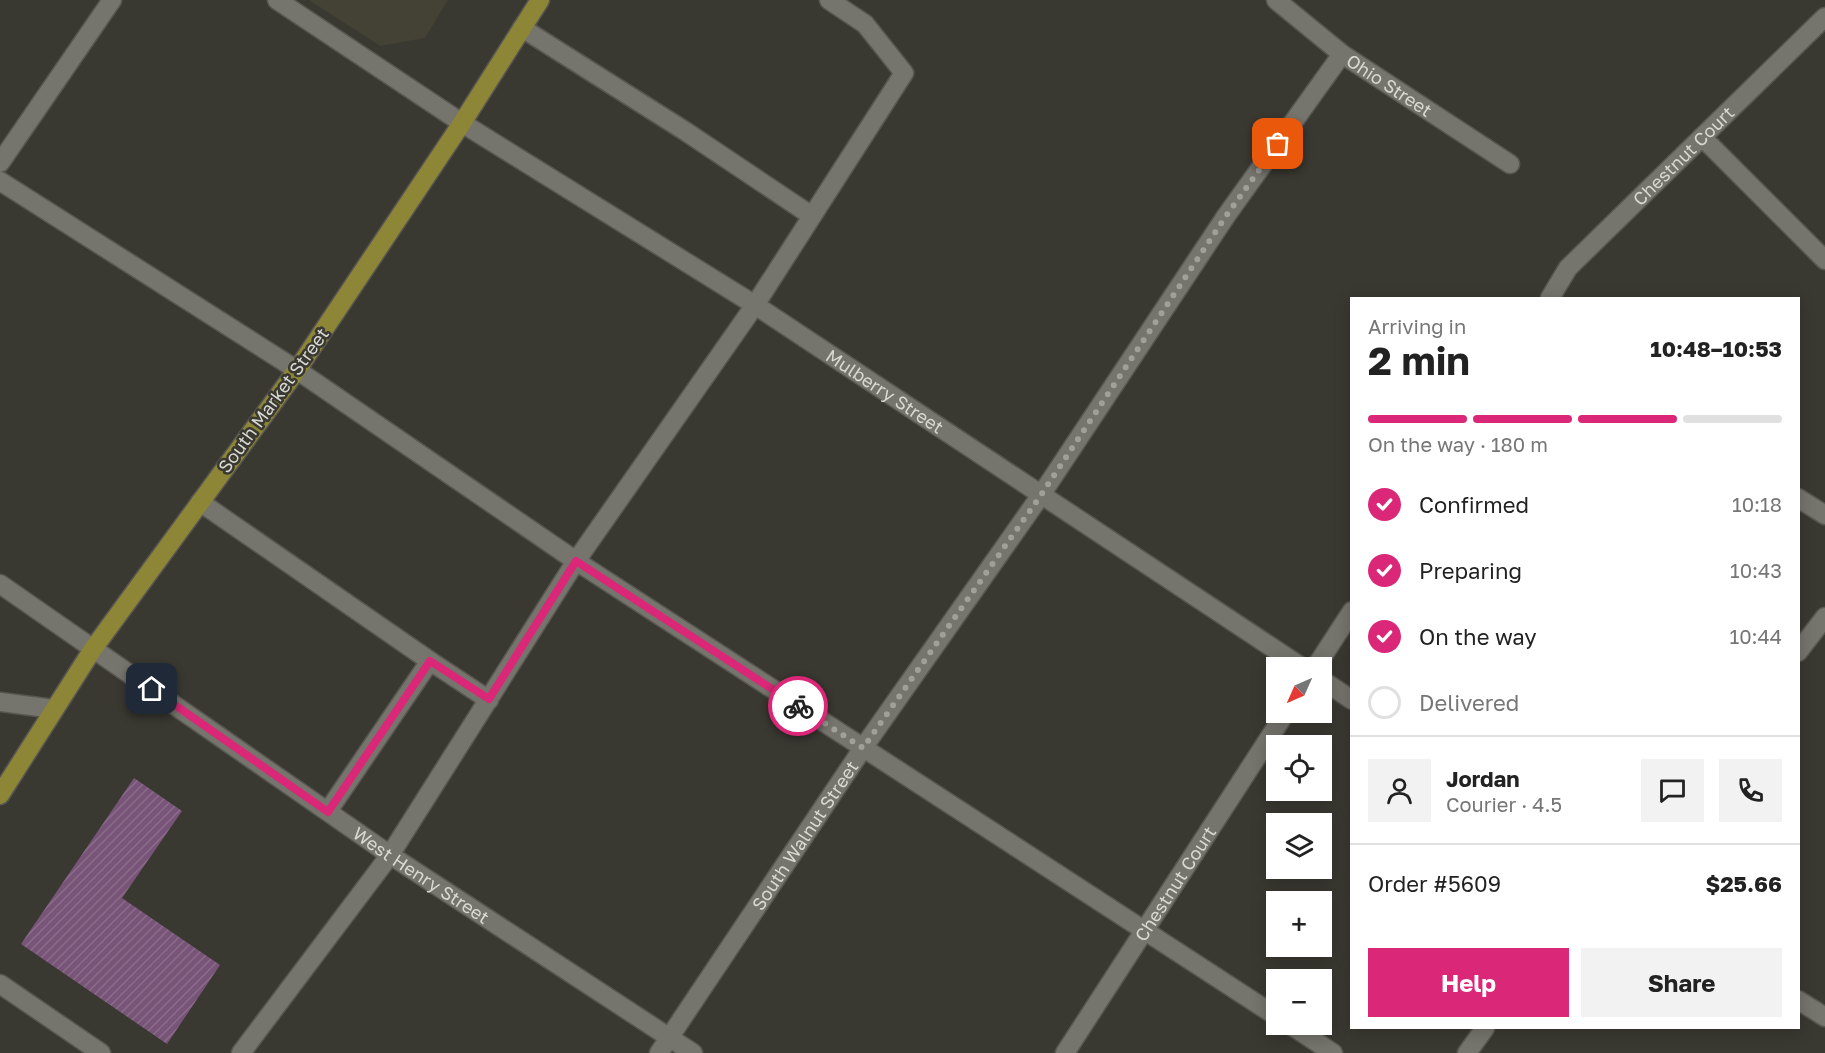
<!DOCTYPE html>
<meta charset="utf-8">
<style>
body{margin:0;font-family:"Golos Text",sans-serif;background:#f2f2f2;color:#222;height:100vh;display:flex;flex-direction:column;font-size:22px;white-space:nowrap}
*{box-sizing:border-box;margin:0}
p{font-size:20px;color:#767676}
.icon{flex:none;width:33px;height:33px;fill:none;stroke:currentColor;stroke-width:2;stroke-linecap:round;stroke-linejoin:round}
.map{position:relative;flex:1;overflow:hidden}
.side{position:absolute;left:1350px;top:297px;width:450px;height:732px;display:flex;flex-direction:column;background:#fff;border-radius:0px;box-shadow:0 3px 15px #0003}
.side>*{flex:none}
.needle{width:39px;rotate:225deg}
.fabs{position:absolute;left:1266px;top:657px;display:grid;gap:12px}
.fabs a{display:grid;place-items:center;width:66px;height:66px;border-radius:0px;background:#fff;box-shadow:0 3px 15px #0003;font-size:30px}
.pin{position:absolute;display:grid;place-items:center;width:51px;height:51px;color:#fff;margin:-26px;border-radius:12px;box-shadow:0 3px 9px #0006}
.courier{position:absolute;display:grid;place-items:center;width:60px;height:60px;margin:-30px;border:4px solid #db2777;border-radius:50%;background:#fff;color:#222;box-shadow:0 2px 8px #0007}
.summary em{font-style:normal;font-weight:700}
.summary div{display:flex;flex-direction:column-reverse}
.summary{display:flex;align-items:center;justify-content:space-between;height:102px;padding:0 18px}
h1{font-size:39px;font-weight:700;line-height:45px}
.bar{display:grid;grid-template-columns:repeat(4,1fr);gap:9px 6px;align-content:center;height:72px;padding:0 18px}
.bar i{height:8px;border-radius:4px;background:#e0e0e0}
.bar .current{background:#db2777}
.bar p{grid-column:span 4}
.line{display:flex;align-items:center;gap:15px;padding:0 18px;border-top:2px solid #e0e0e0}
.line div{flex:1}
.round{display:grid;place-items:center;flex:none;width:63px;height:63px;border-radius:0px;background:#f2f2f2}
ol{padding:0 18px;list-style:none}
li{display:flex;align-items:center;gap:18px;height:66px}
li p{margin-inline-start:auto}
li .icon{padding:6px;border-radius:50%;background:#db2777;color:#fff;stroke-width:4}
li:last-child{color:#767676}
li i{width:33px;height:33px;border:3px solid #e0e0e0;border-radius:50%}
.button{display:flex;gap:12px;margin-top:auto;padding:12px 18px}
.button a{flex:1;height:69px;border-radius:0px;background:#db2777;color:#fff;font-size:24px;font-weight:700;line-height:69px;text-align:center}
.button a+a{background:#f2f2f2;color:#222}
.map>svg:first-child{display:block}
.built{fill:#434235}
.building{fill:url(#building-hatch)}
.lines{fill:none;stroke-linecap:round;stroke-linejoin:round}
.minor-casing{stroke:#575651;stroke-width:21}
.major-casing{stroke:#575651;stroke-width:21}
.minor{stroke:#75756d;stroke-width:18}
.major{stroke:#8d8636;stroke-width:18}
.done{stroke:#a0a09a;stroke-width:6;stroke-dasharray:0 10.8}
.route{stroke:#db2777;stroke-width:8}
.labels{text-anchor:middle;dominant-baseline:central;stroke-width:5;stroke-linejoin:round;paint-order:stroke}
.street-label{font-size:18px;fill:#d8d8d3;stroke:#393831}
</style>
<div class="map">
<svg width="1825" height="1053" viewBox="0 0 1825 1053">
<defs>
<pattern id="building-hatch" width="6" height="6" patternUnits="userSpaceOnUse" patternTransform="scale(1.5)"><rect width="6" height="6" fill="#785478"/><path d="M-1 1l2-2M0 6l6-6M5 7l2-2" fill="none" stroke="#8a6c8a"/></pattern>
</defs>
<rect width="100%" height="100%" fill="#393831"/>
<path class="built" d="M309,0H448L425,38L380,46Z"/>
<path class="building" d="M134,778L182,811L122,898L220,965L167,1044L21,944Z"/>
<g class="lines">
<g class="minor-casing">
<g id="minor">
<path id="s1" d="M277,0L462,123L755,305L1303,668"/>
<path id="s2" d="M1276,0L1342,54L1510,164"/>
<path d="M522,28L685,131L812,216"/>
<path d="M1702,137L1825,260"/>
<path d="M0,163L112,0"/>
<path d="M0,181L297,370L576,561L1276,1016"/>
<path id="s3" d="M1550,298L1568,268L1825,17"/>
<path d="M755,305L904,73L865,24L829,0"/>
<path d="M1798,498L1825,515"/>
<path d="M200,502L430,661"/>
<path id="s4" d="M0,584L390,855L693,1053"/>
<path d="M1798,652L1825,617"/>
<path d="M1315,668L1352,611"/>
<path d="M1322,680L1352,700"/>
<path d="M0,702L54,709"/>
<path d="M328,811L430,661L489,700"/>
<path d="M0,984L101,1053"/>
<path d="M1798,1000L1825,1017"/>
<path d="M1289,1024L1333,1053"/>
<path d="M241,1053L390,855L576,561L755,305L757,308"/>
<path id="s5" d="M659,1053L863,748L1041,495L1226,216L1342,54"/>
<path id="s6" d="M1065,1053L1286,712"/>
<path d="M1467,1053L1485,1028"/>
</g>
</g>
<g class="major-casing">
<path id="major" d="M0,795L93,649L297,370L462,123L540,0"/>
</g>
<use href="#minor" class="minor"/>
<use href="#major" class="major"/>
</g>
<g class="lines">
<path class="done" d="M798,706L863,748L1041,495L1226,216L1278,144"/>
<path class="route" d="M152,689L328,812L430,661L489,699L576,561L798,706"/>
</g>
<g class="labels">
<g class="street-label">
<text stroke="none"><textPath href="#s2" startOffset="142">Ohio Street</textPath></text>
<text stroke="none"><textPath href="#s3" startOffset="196">Chestnut Court</textPath></text>
<text stroke="none"><textPath href="#s1" startOffset="723">Mulberry Street</textPath></text>
<text transform="translate(273 400) rotate(-54)">South Market Street</text>
<text stroke="none"><textPath href="#s5" startOffset="262">South Walnut Street</textPath></text>
<text stroke="none"><textPath href="#s4" startOffset="512">West Henry Street</textPath></text>
<text stroke="none"><textPath href="#s6" startOffset="202">Chestnut Court</textPath></text>
</g>
</g>
</svg>
<div class="fabs">
<a><svg class="needle" viewBox="-14 -14 28 28"><path d="M0-13l5 13h-10z" fill="#e53935"/><path d="M0 13l5-13h-10z" fill="#767676"/></svg></a>
<a><svg class="icon" aria-label="locate" viewBox="0 0 24 24"><circle cx="12" cy="12" r="6"/><path d="M12 2v4M12 18v4M2 12h4M18 12h4"/></svg></a>
<a><svg class="icon" aria-label="layers" viewBox="0 0 24 24"><path d="M12 4l9 5-9 5-9-5zM3 14l9 5 9-5"/></svg></a>
<a>+</a>
<a>−</a>
</div>
<div class="pin" style="left:1278px;top:144px;background:#ea580c"><svg class="icon" aria-label="bag" viewBox="0 0 24 24"><path d="M5 8h14l-1 12H6zM9 8a3 3 0 0 1 6 0"/></svg></div>
<div class="pin" style="left:152px;top:689px;background:#1f2937"><svg class="icon" aria-label="home" viewBox="0 0 24 24"><path d="M3 11l9-7 9 7M6 9v11h12V9"/></svg></div>
<div class="courier" style="left:798px;top:706px"><svg class="icon" aria-label="bike" viewBox="0 0 24 24"><circle cx="6" cy="16" r="4"/><circle cx="18" cy="16" r="4"/><path d="M6 16l4-8h5l3 8M10 8l3 8H6M13 5h3"/></svg></div>
<section class="side">
<div class="summary"><div><h1>2 min</h1><p>Arriving in</p></div><em>10:48–10:53</em></div>
<div class="bar"><i class="current"></i><i class="current"></i><i class="current"></i><i></i><p>On the way · 180 m</p></div>
<ol>
<li><svg class="icon" aria-label="check" viewBox="0 0 24 24"><path d="M5 12l5 5 9-10"/></svg>Confirmed<p>10:18</p></li>
<li><svg class="icon" aria-label="check" viewBox="0 0 24 24"><path d="M5 12l5 5 9-10"/></svg>Preparing<p>10:43</p></li>
<li><svg class="icon" aria-label="check" viewBox="0 0 24 24"><path d="M5 12l5 5 9-10"/></svg>On the way<p>10:44</p></li>
<li><i></i>Delivered</li>
</ol>
<div class="line" style="height:108px"><a class="round"><svg class="icon" aria-label="person" viewBox="0 0 24 24"><circle cx="12" cy="8" r="4"/><path d="M4 21q1-7 8-7t8 7"/></svg></a><div><b>Jordan</b><p>Courier · 4.5</p></div><a class="round"><svg class="icon" aria-label="chat" viewBox="0 0 24 24"><path d="M4 5h16v11H9l-5 4z"/></svg></a><a class="round"><svg class="icon" aria-label="phone" viewBox="0 0 24 24"><path d="M5 4h4l2 5-3 2q2 4 5 5l2-3 5 2v4C11 20 4 13 5 4z"/></svg></a></div>
<div class="line" style="height:78px"><div>Order #5609</div><b>$25.66</b></div>
<div class="button"><a>Help</a><a>Share</a></div>
</section>
</div>
